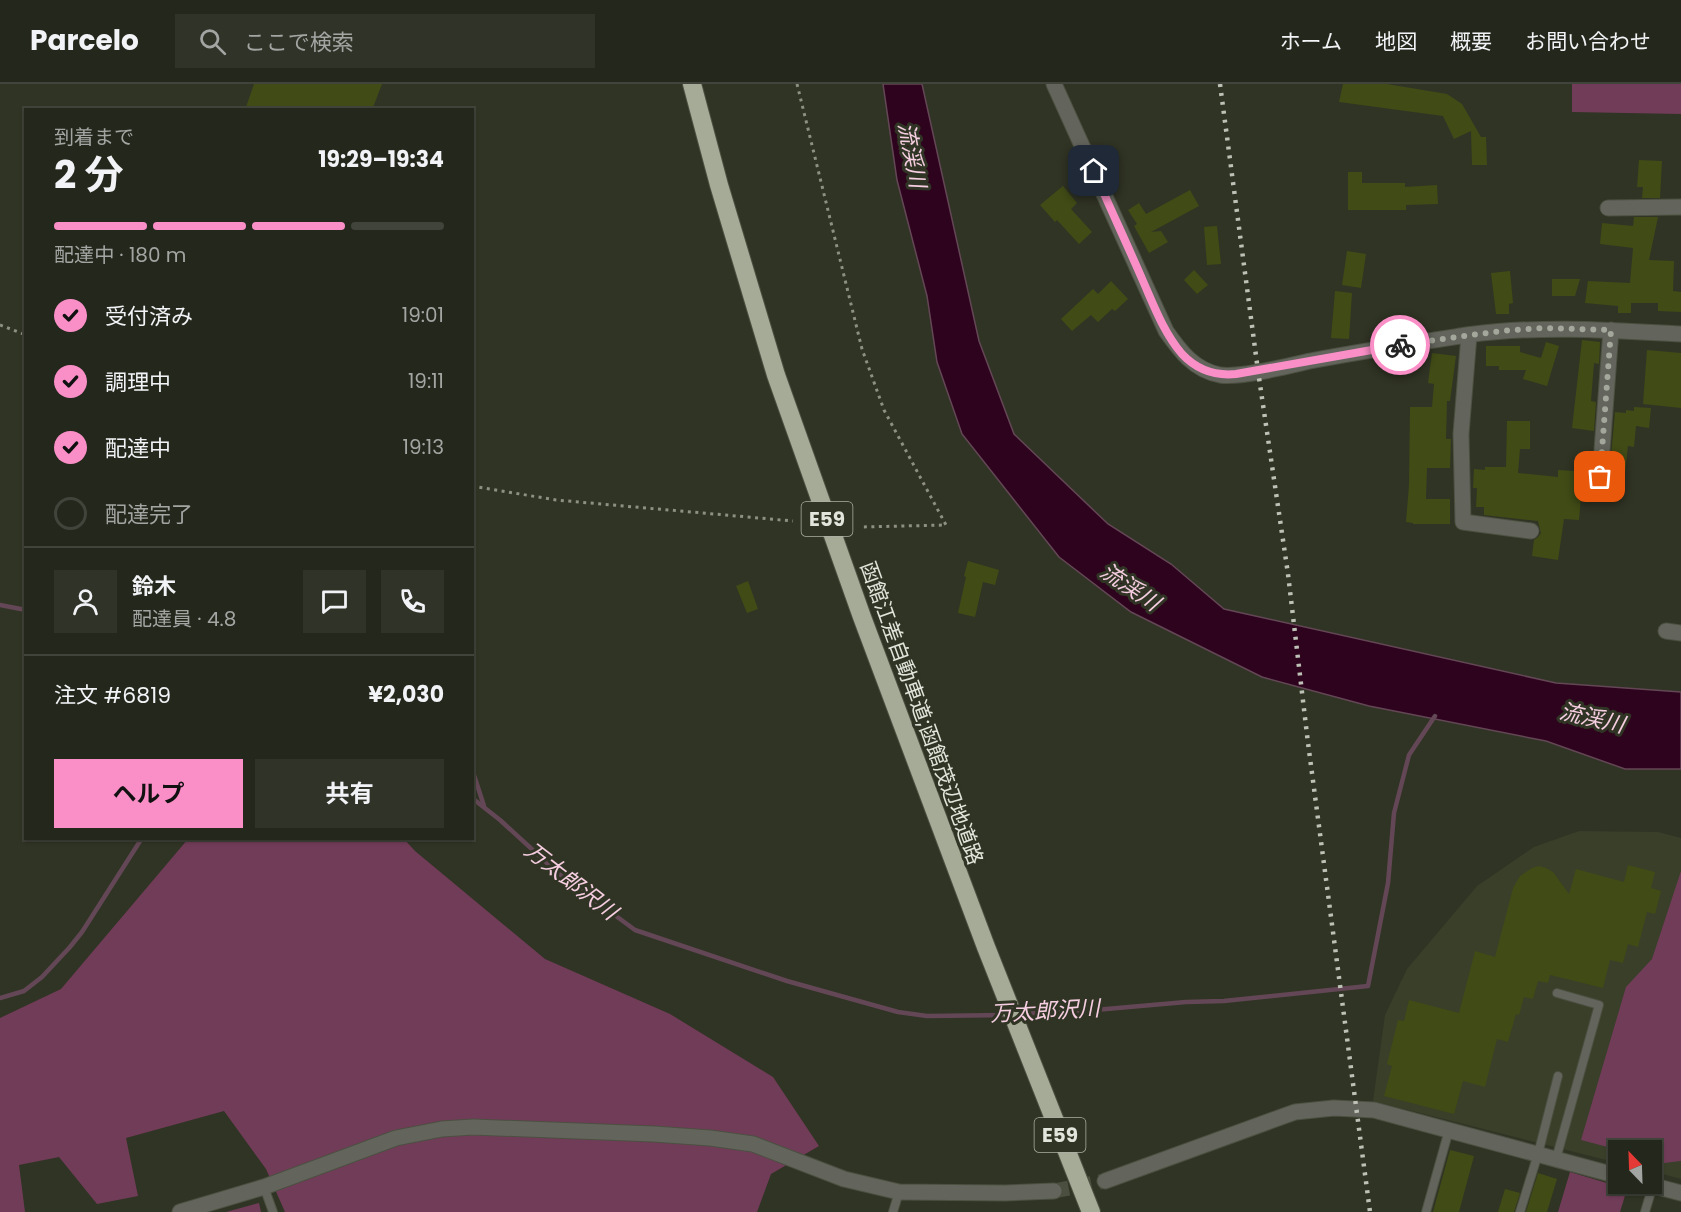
<!DOCTYPE html>
<html lang="ja">
<meta charset="utf-8">
<style>
body{margin:0;font-family:Poppins,"Noto Sans JP",sans-serif;background:#303328;color:#f1f3f6;height:100vh;display:flex;flex-direction:column;font-size:22px;white-space:nowrap}
*{box-sizing:border-box;margin:0}
p{font-size:20px;color:#a3a5a3}
.icon{flex:none;width:33px;height:33px;fill:none;stroke:currentColor;stroke-width:2;stroke-linecap:round;stroke-linejoin:round}
.map{position:relative;flex:1;overflow:hidden}
.drawer{position:absolute;left:24px;top:24px;width:450px;height:732px;display:flex;flex-direction:column;background:#24271b;border-radius:0px;box-shadow:0 2px 4px #0004,0 0 0 2px #41443a}
.drawer>*{flex:none}
.needle{width:39px;rotate:337deg}
.controls{position:absolute;left:1608px;top:1056px;display:grid;gap:12px}
.controls a{display:grid;place-items:center;width:54px;height:54px;border-radius:0px;background:#24271b;box-shadow:0 2px 4px #0004,0 0 0 2px #41443a;font-size:30px}
.pin{position:absolute;display:grid;place-items:center;width:51px;height:51px;color:#fff;margin:-26px;border-radius:12px;box-shadow:0 3px 9px #0006}
.courier{position:absolute;display:grid;place-items:center;width:60px;height:60px;margin:-30px;border:4px solid #fa8fc7;border-radius:50%;background:#fff;color:#222;box-shadow:0 2px 8px #0007}
.overview em{font-style:normal;font-weight:700}
.overview div{display:flex;flex-direction:column-reverse}
.overview{display:flex;align-items:center;justify-content:space-between;height:102px;padding:0 30px}
h1{font-size:39px;font-weight:700;line-height:45px}
.bar{display:grid;grid-template-columns:repeat(4,1fr);gap:9px 6px;align-content:center;height:72px;padding:0 30px}
.bar i{height:8px;border-radius:4px;background:#41443a}
.bar .active{background:#fa8fc7}
.bar p{grid-column:span 4}
.line{display:flex;align-items:center;gap:15px;padding:0 30px;border-top:2px solid #41443a}
.line div{flex:1}
.round{display:grid;place-items:center;flex:none;width:63px;height:63px;border-radius:0px;background:#303328}
ol{padding:0 30px;list-style:none}
li{display:flex;align-items:center;gap:18px;height:66px}
li p{margin-inline-start:auto}
li .icon{padding:6px;border-radius:50%;background:#fa8fc7;color:#111;stroke-width:4}
li:last-child{color:#a3a5a3}
li i{width:33px;height:33px;border:3px solid #41443a;border-radius:50%}
.action{display:flex;gap:12px;margin-top:auto;padding:12px 30px}
.action a{flex:1;height:69px;border-radius:0px;background:#fa8fc7;color:#111;font-size:24px;font-weight:700;line-height:69px;text-align:center}
.action a+a{background:#303328;color:#f1f3f6}
header{display:flex;align-items:center;gap:36px;box-sizing:border-box;height:84px;padding:0 30px;background:#24271b;border-bottom:2px solid #41443a}
header strong{font-size:28px}
nav{display:flex;gap:33px;margin-inline-start:auto;font-size:21px}
.search{width:420px;height:54px;background:#303328;display:flex;align-items:center;gap:15px;box-sizing:border-box;padding:0 21px;border-radius:0px;color:#a3a5a3;font-size:22px}
.map>svg:first-child{display:block}
.built{fill:#393f29}
.green{fill:#713c58}
.water{fill:#2e031d;stroke:#644756;stroke-width:1.5}
.lines{fill:none;stroke-linecap:round;stroke-linejoin:round}
.stream{stroke:#644756;stroke-width:4.5}
.building{fill:#404b16}
.tertiary-tunnel{stroke:#4b4f3f;stroke-width:15;stroke-dasharray:15 8;stroke-linecap:butt}
.service-casing{stroke:#4c5041;stroke-width:10}
.minor-casing{stroke:#4c5041;stroke-width:17}
.tertiary-casing{stroke:#4c5041;stroke-width:17}
.motorway-casing{stroke:#4c5041;stroke-width:20}
.path{stroke:#8d9083;stroke-width:3;stroke-dasharray:3 4.5;stroke-linecap:butt}
.service{stroke:#63655d;stroke-width:8}
.minor{stroke:#63655d;stroke-width:15}
.tertiary{stroke:#63655d;stroke-width:15}
.motorway{stroke:#a5ab97;stroke-width:18}
.rail{stroke:#bec1b6;stroke-width:4.5;stroke-dasharray:3 6;stroke-linecap:butt}
.done{stroke:#a4a79b;stroke-width:6;stroke-dasharray:0 10.8}
.route{stroke:#fa8fc7;stroke-width:8}
.labels{text-anchor:middle;dominant-baseline:central;stroke-width:6;stroke-linejoin:round;paint-order:stroke}
.shield{fill:#303424;stroke:#adb0a4;stroke-width:1.5}
.shield-label{font-size:20px;font-weight:bold;fill:#e2e5db}
.street-label{font-size:21px;fill:#e2e5db;stroke:#303424}
.water-label{font-size:22px;font-style:italic;fill:#f6cee1;stroke:#303424}
</style>
<header>
<strong>Parcelo</strong>
<div class="search"><svg class="icon" aria-label="search" viewBox="0 0 24 24"><circle cx="10" cy="10" r="6"/><path d="M15 15l6 6"/></svg>ここで検索</div>
<nav><a>ホーム</a><a>地図</a><a>概要</a><a>お問い合わせ</a></nav>
</header>
<div class="map">
<svg width="1681" height="1128" viewBox="0 0 1681 1128">
<rect width="100%" height="100%" fill="#303424"/>
<path class="built" d="M1579,747L1658,748L1681,754V1095L1652,1087V1066H1618V1079L1373,1017L1385,931L1407,885L1477,802L1534,763Z"/>
<g class="green">
<path d="M1572,0H1681V30L1572,28Z"/>
<path d="M188,755H404L415,767L545,875L670,930L773,993L819,1062L771,1090L757,1128H285L266,1085L224,1027L126,1054L138,1112L97,1120L59,1073L19,1081L25,1128H0V934L61,905Z"/>
<path d="M1681,787V1077L1664,1079L1652,1075V1066H1619L1581,1056L1626,903L1652,875Z"/>
<path d="M1570,1088L1627,1105L1620,1128H1558Z"/>
<path d="M259,1119L261,1128H226Z"/>
</g>
<path class="water" d="M883,0H922L979,257L1014,350L1108,440L1171,480L1224,525L1556,599L1681,608V685H1625L1546,657L1369,622L1262,593L1131,528L1059,473L962,350L937,278L927,212L897,96Z"/>
<g class="lines">
<g class="stream">
<path d="M0,521L26,526"/>
<path d="M472,685L484,722"/>
<path d="M472,714L500,736L559,790L635,846L787,897L898,928L927,932L1009,931"/>
<path d="M0,914L24,907L42,893L70,863L82,848L142,754"/>
<path d="M1018,930L1095,926L1186,918L1224,917L1368,902L1388,799L1394,729L1409,671L1435,632"/>
</g>
</g>
<g class="building">
<path d="M254,0H382L372,26H245Z"/>
<path d="M1343,0H1387L1447,10L1462,20L1481,53H1486L1487,81H1472L1471,47L1454,55L1443,32L1339,18Z"/>
<path d="M1639,76L1662,77L1660,114H1642L1643,103H1637Z"/>
<path d="M1348,88H1362V99H1405V103L1437,101L1438,120L1406,121V126H1348Z"/>
<path d="M1063,102L1077,119L1071,125L1092,148L1079,160L1057,136L1055,138L1040,121Z"/>
<path d="M1190,106L1199,122L1151,148L1161,147L1168,158L1149,169L1134,142L1137,140L1128,126L1139,119L1146,130Z"/>
<path d="M1634,133H1658L1649,176L1674,177L1673,207L1681,208V228L1658,227V219H1631V229H1618V222L1585,219L1588,197L1630,199L1633,164L1600,160L1602,139L1633,142Z"/>
<path d="M1217,142L1221,180L1207,181L1204,143Z"/>
<path d="M1347,167L1366,170L1361,204L1342,201Z"/>
<path d="M1194,186L1208,201L1197,210L1184,196Z"/>
<path d="M1510,187L1513,219L1509,220V230H1496L1491,189Z"/>
<path d="M1552,195H1580L1575,212H1552Z"/>
<path d="M1111,197L1128,215L1115,227L1112,225L1098,238L1091,231L1072,247L1061,235L1093,205L1098,210Z"/>
<path d="M1335,207L1352,209L1349,255L1331,254Z"/>
<path d="M1582,256L1600,258L1599,280L1594,279L1591,317L1596,318L1594,347L1572,344Z"/>
<path d="M1546,258L1559,262L1547,302L1523,295L1526,286H1499V282H1486V262H1520V268L1541,274Z"/>
<path d="M1647,266L1681,269V324L1643,320Z"/>
<path d="M1432,269L1456,272L1450,317H1447L1446,355H1451L1450,384H1427L1426,415H1450V440H1413V439L1406,438L1409,401L1410,323H1432L1434,300L1428,299Z"/>
<path d="M1634,323L1651,324L1649,344L1636,342L1634,363L1628,362L1624,398L1609,396L1615,328L1626,329V326L1634,327Z"/>
<path d="M1507,337H1530V365H1520L1518,389L1558,393V386L1591,388L1589,413H1581L1579,436L1564,435L1558,476L1532,472L1534,456L1538,453L1541,449L1538,437L1484,431V423H1476L1477,404H1473L1474,385L1485,386V383H1506Z"/>
<path d="M968,477L999,486L995,501L983,498L975,533L958,529L966,493L964,492Z"/>
<path d="M748,497L758,525L747,529L736,502Z"/>
<path d="M1628,781L1655,788L1651,804L1661,807L1655,830L1647,828L1638,863L1628,860L1623,879L1610,876L1603,904L1550,891L1548,899L1538,897L1533,915L1524,913L1519,931L1516,930L1508,958L1497,955L1485,1003L1463,997L1454,1030L1384,1012L1392,982L1387,980L1398,936L1404,937L1409,916L1459,929L1475,867L1495,873L1513,804L1520,792L1532,784L1539,782L1546,784L1553,788L1569,810L1576,785L1624,798Z"/>
<path d="M1450,1066L1474,1072L1459,1128H1433Z"/>
<path d="M1538,1089L1557,1095L1547,1128H1526Z"/>
<path d="M1505,1105L1520,1109L1514,1128H1498Z"/>
</g>
<g class="lines">
<path class="tertiary-tunnel" d="M1054,1107L1105,1097"/>
<g class="service-casing">
<g id="service">
<path d="M1556,1075L1599,921L1557,909"/>
<path d="M264,1103L273,1128"/>
<path d="M893,1128L899,1108"/>
<path d="M1426,1128L1449,1046"/>
<path d="M1520,1128L1538,1070L1558,992"/>
<path d="M1645,1128L1653,1101"/>
</g>
</g>
<g class="minor-casing">
<g id="minor">
<path d="M1608,124L1681,123"/>
<path d="M1469,251L1461,350L1463,438L1531,447"/>
<path d="M1600,393L1611,246"/>
<path d="M1666,547L1681,549"/>
</g>
</g>
<g class="tertiary-casing">
<g id="tertiary">
<path d="M1054,0L1166,247C1180,267 1194,286 1220,291C1241,294 1288,282 1310,277C1362,267 1415,259 1467,251C1539,241 1610,246 1681,250"/>
<path d="M1105,1097L1295,1028L1334,1024L1374,1026L1618,1092"/>
<path d="M1647,1100L1681,1109"/>
<path d="M180,1128L264,1103L396,1054L442,1045L473,1043L654,1050L710,1054L753,1060L844,1095L899,1108L1005,1109L1054,1107"/>
</g>
</g>
<g class="motorway-casing">
<path id="motorway" d="M692,0L719,101L776,291L862,533L986,863L1091,1128"/>
</g>
<g class="path">
<path d="M797,0L862,265L884,326L946,441L861,443"/>
<path d="M0,241L26,251"/>
<path d="M472,402L556,416L793,437"/>
</g>
<use href="#service" class="service"/>
<use href="#minor" class="minor"/>
<use href="#tertiary" class="tertiary"/>
<use href="#motorway" class="motorway"/>
<path class="rail" d="M1220,0L1258,287L1288,490L1308,659L1370,1128"/>
</g>
<g class="lines">
<path class="done" d="M1400,261L1501,247L1543,244L1611,246L1600,393"/>
<path class="route" d="M1094,87C1110,124 1127,160 1143,197C1154,222 1164,249 1182,270C1197,286 1216,292 1236,290L1400,261"/>
</g>
<g class="labels">
<g class="shield">
<rect x="801.5" y="418" width="51" height="34" rx="4.5"/>
<rect x="1034.5" y="1034" width="51" height="34" rx="4.5"/>
</g>
<g class="shield-label">
<text x="827" y="435">E59</text>
<text x="1060" y="1051">E59</text>
</g>
<g class="street-label">
<text transform="translate(922 629) rotate(70)">函館江差自動車道;函館茂辺地道路</text>
</g>
<g class="water-label">
<text transform="translate(912 71) rotate(79)">流渓川</text>
<text transform="translate(1130 503) rotate(34)">流渓川</text>
<text transform="translate(1592 634) rotate(13)">流渓川</text>
<text transform="translate(571 797) rotate(38)">万太郎沢川</text>
<text transform="translate(1045 927) rotate(-3)">万太郎沢川</text>
</g>
</g>
</svg>
<div class="controls">
<a><svg class="needle" viewBox="-14 -14 28 28"><path d="M0-13l5 13h-10z" fill="#e53935"/><path d="M0 13l5-13h-10z" fill="#a3a5a3"/></svg></a>
</div>
<div class="pin" style="left:1600px;top:393px;background:#ea580c"><svg class="icon" aria-label="bag" viewBox="0 0 24 24"><path d="M5 8h14l-1 12H6zM9 8a3 3 0 0 1 6 0"/></svg></div>
<div class="pin" style="left:1094px;top:87px;background:#1f2937"><svg class="icon" aria-label="home" viewBox="0 0 24 24"><path d="M3 11l9-7 9 7M6 9v11h12V9"/></svg></div>
<div class="courier" style="left:1400px;top:261px"><svg class="icon" aria-label="bike" viewBox="0 0 24 24"><circle cx="6" cy="16" r="4"/><circle cx="18" cy="16" r="4"/><path d="M6 16l4-8h5l3 8M10 8l3 8H6M13 5h3"/></svg></div>
<section class="drawer">
<div class="overview"><div><h1>2 分</h1><p>到着まで</p></div><em>19:29–19:34</em></div>
<div class="bar"><i class="active"></i><i class="active"></i><i class="active"></i><i></i><p>配達中 · 180 m</p></div>
<ol>
<li><svg class="icon" aria-label="check" viewBox="0 0 24 24"><path d="M5 12l5 5 9-10"/></svg>受付済み<p>19:01</p></li>
<li><svg class="icon" aria-label="check" viewBox="0 0 24 24"><path d="M5 12l5 5 9-10"/></svg>調理中<p>19:11</p></li>
<li><svg class="icon" aria-label="check" viewBox="0 0 24 24"><path d="M5 12l5 5 9-10"/></svg>配達中<p>19:13</p></li>
<li><i></i>配達完了</li>
</ol>
<div class="line" style="height:108px"><a class="round"><svg class="icon" aria-label="person" viewBox="0 0 24 24"><circle cx="12" cy="8" r="4"/><path d="M4 21q1-7 8-7t8 7"/></svg></a><div><b>鈴木</b><p>配達員 · 4.8</p></div><a class="round"><svg class="icon" aria-label="chat" viewBox="0 0 24 24"><path d="M4 5h16v11H9l-5 4z"/></svg></a><a class="round"><svg class="icon" aria-label="phone" viewBox="0 0 24 24"><path d="M5 4h4l2 5-3 2q2 4 5 5l2-3 5 2v4C11 20 4 13 5 4z"/></svg></a></div>
<div class="line" style="height:78px"><div>注文 #6819</div><b>¥2,030</b></div>
<div class="action"><a>ヘルプ</a><a>共有</a></div>
</section>
</div>
